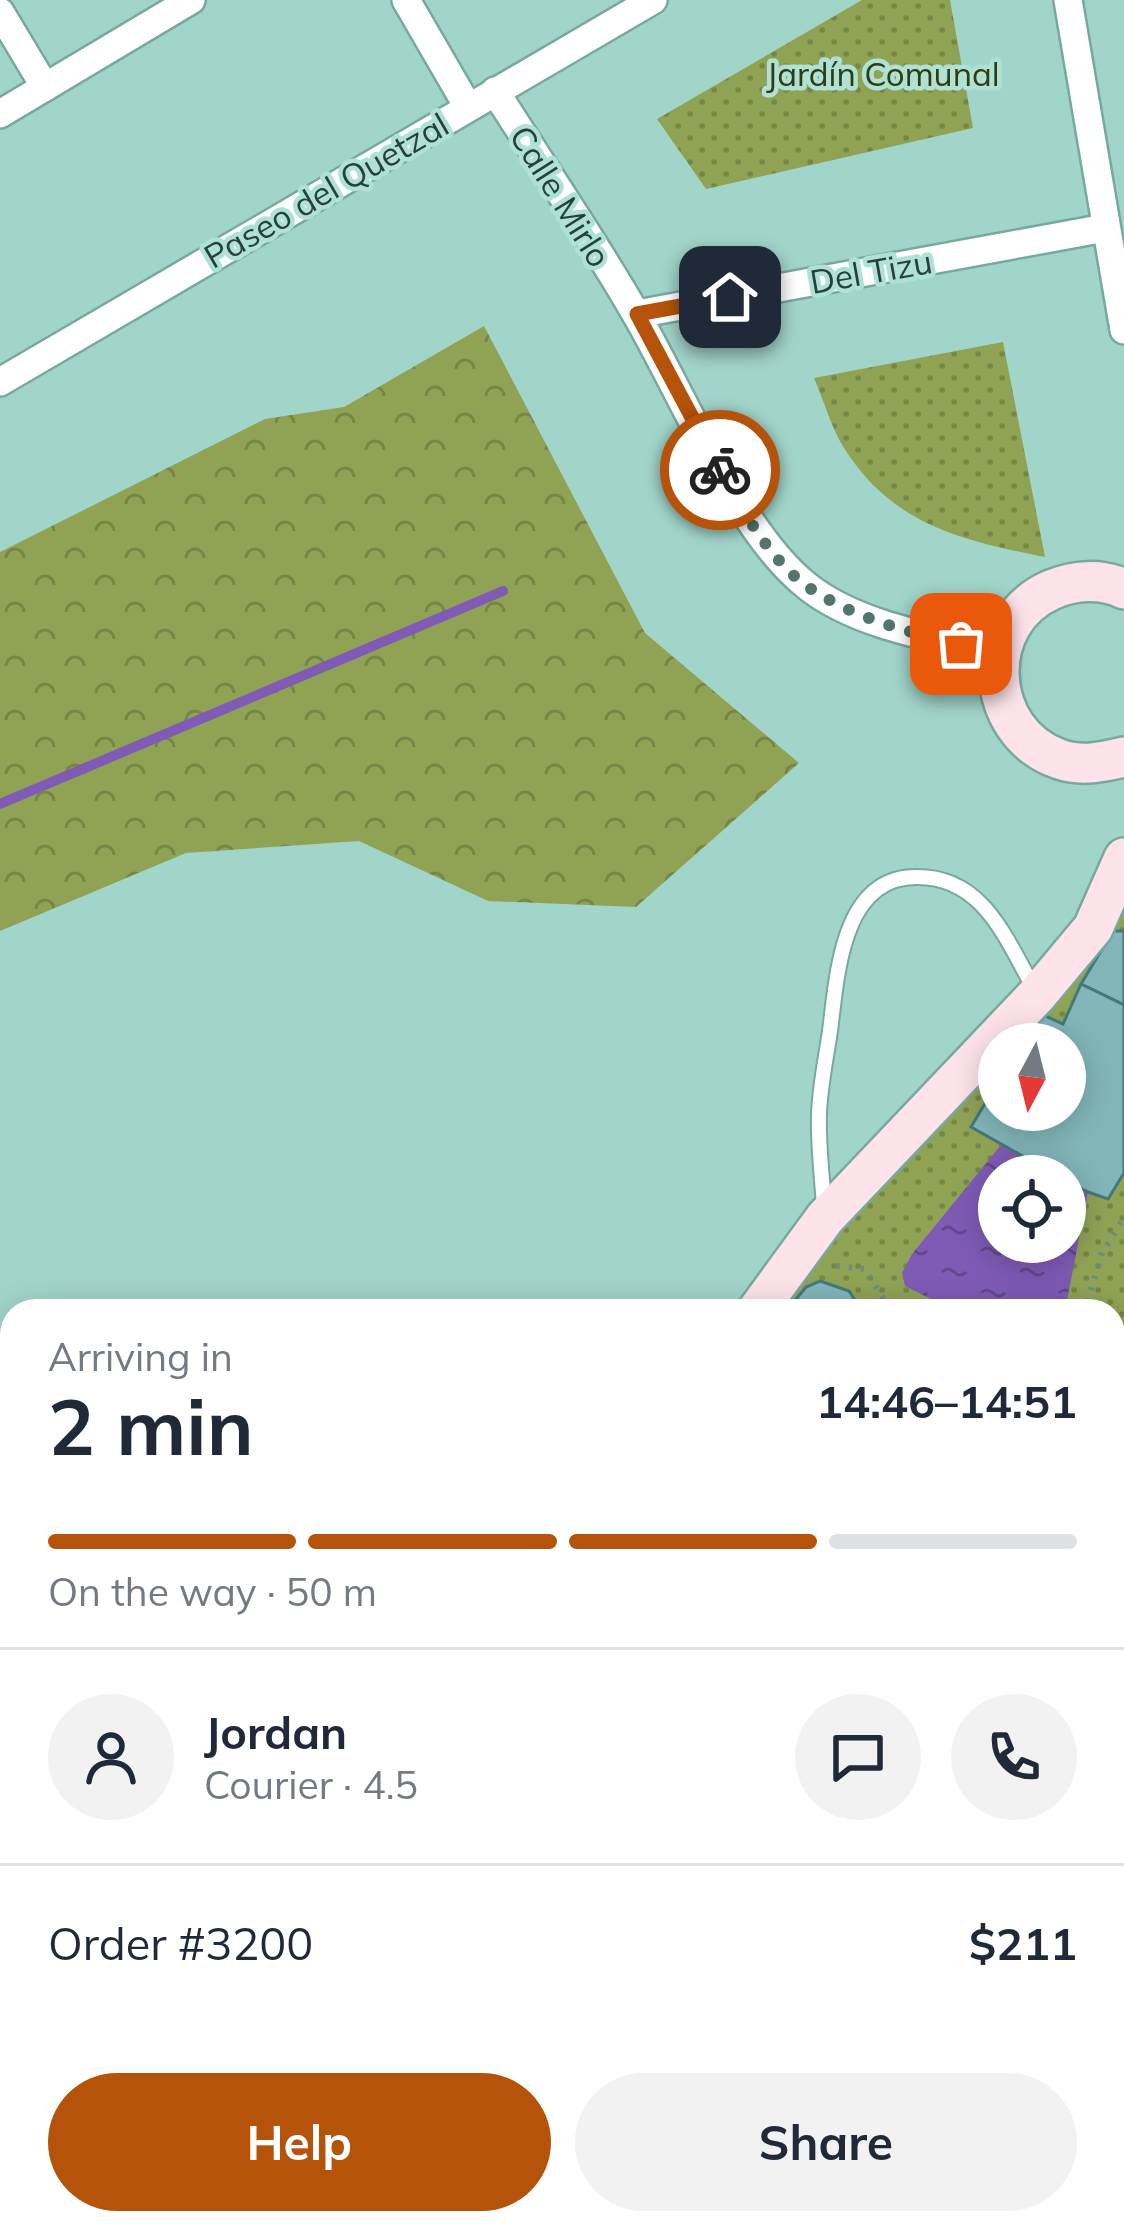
<!DOCTYPE html>
<meta charset="utf-8">
<style>
body{margin:0;font-family:Mulish,sans-serif;background:#f2f2f3;color:#1f2937;height:100vh;display:flex;flex-direction:column;font-size:45px;white-space:nowrap}
*{box-sizing:border-box;margin:0}
p{font-size:39px;color:#747a83}
.icon{flex:none;width:66px;height:66px;fill:none;stroke:currentColor;stroke-width:2;stroke-linecap:round;stroke-linejoin:round}
.map{position:relative;flex:1;overflow:hidden}
.side{position:absolute;left:0px;top:1299px;width:1125px;height:936px;display:flex;flex-direction:column;background:#fff;border-radius:36px 36px 0 0;box-shadow:0 6px 30px #0003}
.side>*{flex:none}
.needle{width:78px;rotate:187deg}
.controls{position:absolute;left:978px;top:1023px;display:grid;gap:24px}
.controls a{display:grid;place-items:center;width:108px;height:108px;border-radius:50%;background:#fff;box-shadow:0 6px 30px #0003;font-size:60px}
.pin{position:absolute;display:grid;place-items:center;width:102px;height:102px;color:#fff;margin:-51px;border-radius:24px;box-shadow:0 6px 18px #0006}
.courier{position:absolute;display:grid;place-items:center;width:120px;height:120px;margin:-60px;border:9px solid #b45309;border-radius:50%;background:#fff;color:#222;box-shadow:0 3px 15px #0007}
.headline em{font-style:normal;font-weight:700}
.headline div{display:flex;flex-direction:column-reverse}
.headline{display:flex;align-items:center;justify-content:space-between;height:204px;padding:0 48px}
h1{font-size:78px;font-weight:700;line-height:90px}
.bar{display:grid;grid-template-columns:repeat(4,1fr);gap:18px 12px;align-content:center;height:144px;padding:0 48px}
.bar i{height:15px;border-radius:9px;background:#e0e1e3}
.bar .active{background:#b45309}
.bar p{grid-column:span 4}
.line{display:flex;align-items:center;gap:30px;padding:0 48px;border-top:3px solid #e0e1e3}
.line div{flex:1}
.round{display:grid;place-items:center;flex:none;width:126px;height:126px;border-radius:63px;background:#f2f2f3}
.cta{display:flex;gap:24px;margin-top:auto;padding:24px 48px}
.cta a{flex:1;height:138px;border-radius:72px;background:#b45309;color:#fff;font-size:48px;font-weight:700;line-height:138px;text-align:center}
.cta a+a{background:#f2f2f3;color:#1f2937}
.map>svg:first-child{display:block}
.forest{fill:url(#forest-crowns)}
.park{fill:url(#park-dots);fill-rule:evenodd}
.water{fill:url(#water-ripples)}
.lines{fill:none;stroke-linecap:round;stroke-linejoin:round}
.stream{stroke:#7f5bb6;stroke-width:10}
.building{fill:#82b6b9;stroke:#45787a;stroke-width:3}
.lane-casing{stroke:#78a99f;stroke-width:18}
.street-casing{stroke:#78a99f;stroke-width:32}
.secondary-casing{stroke:#78a99f;stroke-width:44}
.path{stroke:#698d85;stroke-width:6;stroke-dasharray:3 9;stroke-linecap:butt}
.lane{stroke:#fff;stroke-width:14}
.street{stroke:#fff;stroke-width:27}
.secondary{stroke:#fee3eb;stroke-width:39}
.done{stroke:#54746c;stroke-width:12;stroke-dasharray:0 21.6}
.route{stroke:#b45309;stroke-width:15}
.labels{text-anchor:middle;dominant-baseline:central;stroke-width:9;stroke-linejoin:round;paint-order:stroke}
.park-label{font-size:33px;fill:#323b0d;stroke:#afe2d7}
.street-label{font-size:33px;fill:#2a3f3a;stroke:#afe2d7}
</style>
<div class="map">
<svg width="1124" height="2235" viewBox="0 0 1124 2235">
<defs>
<pattern id="forest-crowns" width="20" height="18" patternUnits="userSpaceOnUse" patternTransform="scale(3)"><rect width="20" height="18" fill="#90a355"/><path d="M2 6a3 3 0 1 1 6 0M12 15a3 3 0 1 1 6 0" fill="none" stroke="#768647"/></pattern>
<pattern id="park-dots" width="8" height="8" patternUnits="userSpaceOnUse" patternTransform="scale(3)"><rect width="8" height="8" fill="#90a355"/><path d="M2 2h.1M6 6h.1" fill="none" stroke="#768647" stroke-width="1.8" stroke-linecap="round"/></pattern>
<pattern id="water-ripples" width="26" height="14" patternUnits="userSpaceOnUse" patternTransform="scale(3)"><rect width="26" height="14" fill="#7f5bb6"/><path d="M2 4q2-2 4 0t4 0M15 11q2-2 4 0t4 0" fill="none" stroke="#62498d"/></pattern>
</defs>
<rect width="100%" height="100%" fill="#a2d5ca"/>
<path class="forest" d="M484,326L645,633L799,763L636,907L488,901L359,841L186,853L0,931V552L265,419L344,407Z"/>
<g class="park">
<path d="M862,0H950L973,128L706,189L657,119Z"/>
<path d="M1003,342L1045,557C960,540 893,525 844,448C831,427 824,401 814,378Z"/>
<path d="M1124,870V1813L1113,1805V1311H761L999,1044V1110H1065V1044H999ZM999,1176H1065V1242H999Z"/>
</g>
<path class="water" d="M1001,1145L1058,1176H999V1242H1065V1180L1088,1192L1065,1311H943L933,1300L905,1286L902,1273L912,1254Z"/>
<g class="lines">
<path class="stream" d="M0,804L503,591"/>
</g>
<g class="building">
<path d="M1113,931H1124V1005L1081,984Z"/>
<path d="M1081,984L1124,1005V1173L1108,1199L1088,1192L1065,1180V1176H1058L971,1127L999,1080V1110H1065V1044H1020L1039,1013L1063,1024Z"/>
<path d="M820,1281L849,1291L862,1311H793V1303L806,1287Z"/>
</g>
<g class="lines">
<g class="lane-casing">
<g id="lane">
<path d="M824,1206C822,1176 818,1144 819,1114C820,1086 826,1058 830,1031C837,977 841,877 916,877C984,876 1006,940 1035,990"/>
<path d="M1113,1907L1124,1899"/>
<path d="M1113,2133L1124,2125"/>
<path d="M372,2223C393,2235 435,2235 457,2223"/>
<path d="M627,2235L644,2223"/>
<path d="M969,2235L986,2223"/>
</g>
</g>
<g class="street-casing">
<g id="street">
<path d="M406,0L468,107"/>
<path d="M1068,0L1124,330"/>
<path d="M0,12L45,87"/>
<path d="M495,91C542,166 593,239 637,316C682,393 739,533 807,586C848,619 910,633 961,644"/>
<path d="M0,114L191,0"/>
<path d="M637,314L1105,228"/>
<path d="M0,382L653,0"/>
<path d="M251,2223L261,2235"/>
<path d="M67,2235L90,2223"/>
</g>
</g>
<g class="secondary-casing">
<g id="secondary">
<path d="M1124,589C1101,578 1074,580 1051,590C978,622 983,732 1059,759C1081,767 1103,762 1124,757"/>
<path d="M757,1311L825,1218L1037,995L1093,928L1124,858"/>
<path d="M0,2000L12,1994"/>
</g>
</g>
<g class="path">
<path d="M837,1266L865,1269L891,1311"/>
<path d="M1080,1311L1087,1303L1102,1253L1124,1218"/>
<path d="M1113,1425L1124,1429"/>
</g>
<use href="#lane" class="lane"/>
<use href="#street" class="street"/>
<use href="#secondary" class="secondary"/>
</g>
<g class="lines">
<path class="done" d="M720,470C742,509 772,564 811,589C855,618 910,633 961,644"/>
<path class="route" d="M720,470L637,314L730,297"/>
</g>
<g class="labels">
<g class="park-label">
<text x="883" y="73">Jardín Comunal</text>
</g>
<g class="street-label">
<text transform="translate(326 190) rotate(-30)">Paseo del Quetzal</text>
<text transform="translate(561 196) rotate(58)">Calle Mirlo</text>
<text transform="translate(871 271) rotate(-10)">Del Tizu</text>
</g>
</g>
</svg>
<div class="controls">
<a><svg class="needle" viewBox="-14 -14 28 28"><path d="M0-13l5 13h-10z" fill="#e53935"/><path d="M0 13l5-13h-10z" fill="#747a83"/></svg></a>
<a><svg class="icon" aria-label="locate" viewBox="0 0 24 24"><circle cx="12" cy="12" r="6"/><path d="M12 2v4M12 18v4M2 12h4M18 12h4"/></svg></a>
</div>
<div class="pin" style="left:961px;top:644px;background:#ea580c"><svg class="icon" aria-label="bag" viewBox="0 0 24 24"><path d="M5 8h14l-1 12H6zM9 8a3 3 0 0 1 6 0"/></svg></div>
<div class="pin" style="left:730px;top:297px;background:#1f2937"><svg class="icon" aria-label="home" viewBox="0 0 24 24"><path d="M3 11l9-7 9 7M6 9v11h12V9"/></svg></div>
<div class="courier" style="left:720px;top:470px"><svg class="icon" aria-label="bike" viewBox="0 0 24 24"><circle cx="6" cy="16" r="4"/><circle cx="18" cy="16" r="4"/><path d="M6 16l4-8h5l3 8M10 8l3 8H6M13 5h3"/></svg></div>
<section class="side">
<div class="headline"><div><h1>2 min</h1><p>Arriving in</p></div><em>14:46–14:51</em></div>
<div class="bar"><i class="active"></i><i class="active"></i><i class="active"></i><i></i><p>On the way · 50 m</p></div>
<div class="line" style="height:216px"><a class="round"><svg class="icon" aria-label="person" viewBox="0 0 24 24"><circle cx="12" cy="8" r="4"/><path d="M4 21q1-7 8-7t8 7"/></svg></a><div><b>Jordan</b><p>Courier · 4.5</p></div><a class="round"><svg class="icon" aria-label="chat" viewBox="0 0 24 24"><path d="M4 5h16v11H9l-5 4z"/></svg></a><a class="round"><svg class="icon" aria-label="phone" viewBox="0 0 24 24"><path d="M5 4h4l2 5-3 2q2 4 5 5l2-3 5 2v4C11 20 4 13 5 4z"/></svg></a></div>
<div class="line" style="height:156px"><div>Order #3200</div><b>$211</b></div>
<div class="cta"><a>Help</a><a>Share</a></div>
</section>
</div>
